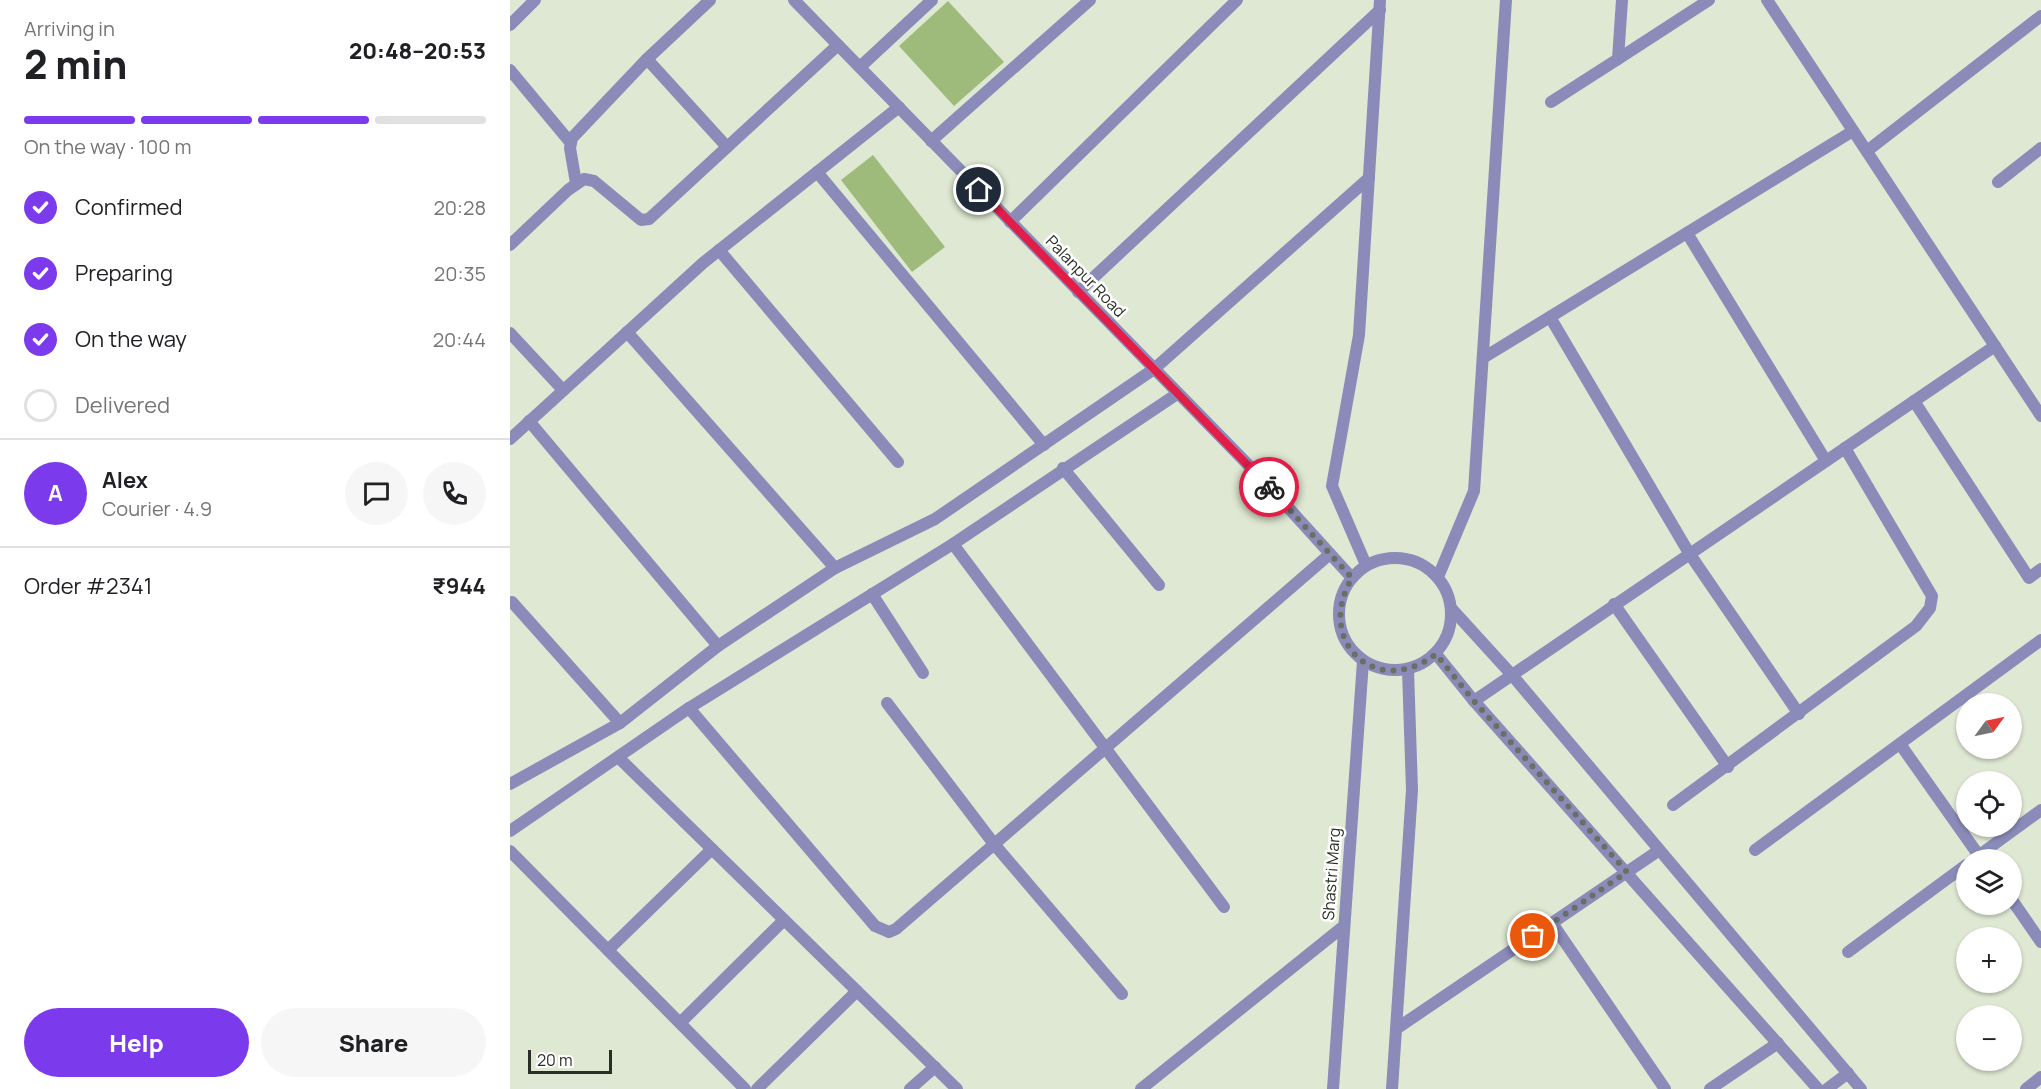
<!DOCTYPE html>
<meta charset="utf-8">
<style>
body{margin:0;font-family:Manrope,sans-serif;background:#f6f6f6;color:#202124;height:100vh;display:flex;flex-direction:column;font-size:22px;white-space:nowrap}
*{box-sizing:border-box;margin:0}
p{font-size:20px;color:#757577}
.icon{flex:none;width:33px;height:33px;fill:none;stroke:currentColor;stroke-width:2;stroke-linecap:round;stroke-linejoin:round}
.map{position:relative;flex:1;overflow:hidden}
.panel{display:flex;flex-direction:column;background:#fff;width:510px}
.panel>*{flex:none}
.needle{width:39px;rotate:57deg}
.controls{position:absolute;left:1446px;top:693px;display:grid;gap:12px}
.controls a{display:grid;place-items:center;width:66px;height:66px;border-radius:50%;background:#fff;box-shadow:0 2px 4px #0004;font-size:30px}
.scale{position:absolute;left:18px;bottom:15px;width:84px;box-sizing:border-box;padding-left:6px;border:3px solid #2a2e26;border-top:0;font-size:16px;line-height:21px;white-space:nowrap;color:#2a2e26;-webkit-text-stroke:4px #fff;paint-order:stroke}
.pin{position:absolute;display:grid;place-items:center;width:51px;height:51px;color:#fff;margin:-26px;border:3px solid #fff;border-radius:50%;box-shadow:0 2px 6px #0007}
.courier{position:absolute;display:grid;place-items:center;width:60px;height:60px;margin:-30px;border:4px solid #e11d48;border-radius:50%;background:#fff;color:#222;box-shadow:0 2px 8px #0007}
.overview em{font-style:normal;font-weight:800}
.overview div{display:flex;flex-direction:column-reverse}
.overview{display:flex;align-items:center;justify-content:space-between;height:102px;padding:0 24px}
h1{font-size:39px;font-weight:800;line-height:45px}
.bar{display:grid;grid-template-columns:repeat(4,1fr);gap:9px 6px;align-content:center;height:72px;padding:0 24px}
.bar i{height:8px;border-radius:4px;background:#e0e0e0}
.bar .on{background:#7c3aed}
.bar p{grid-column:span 4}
.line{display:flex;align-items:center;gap:15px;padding:0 24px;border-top:2px solid #e0e0e0}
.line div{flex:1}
.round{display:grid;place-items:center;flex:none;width:63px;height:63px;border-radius:32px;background:#f6f6f6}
ol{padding:0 24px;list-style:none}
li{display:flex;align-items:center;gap:18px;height:66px}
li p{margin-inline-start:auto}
li .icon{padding:6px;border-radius:50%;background:#7c3aed;color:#fff;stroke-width:4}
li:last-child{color:#757577}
li i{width:33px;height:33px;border:3px solid #e0e0e0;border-radius:50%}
.button{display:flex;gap:12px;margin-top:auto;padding:12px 24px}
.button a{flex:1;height:69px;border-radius:36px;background:#7c3aed;color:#fff;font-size:24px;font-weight:800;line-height:69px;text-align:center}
.button a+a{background:#f6f6f6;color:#202124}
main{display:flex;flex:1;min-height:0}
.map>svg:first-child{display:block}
.building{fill:#9fbb7c}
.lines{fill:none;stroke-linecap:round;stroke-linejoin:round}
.minor{stroke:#8a8bb9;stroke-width:12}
.tertiary{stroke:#8a8bb9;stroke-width:12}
.done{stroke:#696f62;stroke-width:6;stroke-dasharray:0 10.8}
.route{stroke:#e11d48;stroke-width:8}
.labels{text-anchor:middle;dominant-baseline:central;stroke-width:5;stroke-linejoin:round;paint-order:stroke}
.street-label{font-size:16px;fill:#2a2e26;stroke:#fff}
</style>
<main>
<section class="panel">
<div class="overview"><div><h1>2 min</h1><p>Arriving in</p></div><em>20:48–20:53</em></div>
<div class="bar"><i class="on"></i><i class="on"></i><i class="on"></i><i></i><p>On the way · 100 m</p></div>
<ol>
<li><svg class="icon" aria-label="check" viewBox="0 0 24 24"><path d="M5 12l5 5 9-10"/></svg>Confirmed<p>20:28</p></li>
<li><svg class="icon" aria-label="check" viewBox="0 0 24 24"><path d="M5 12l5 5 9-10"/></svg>Preparing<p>20:35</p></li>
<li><svg class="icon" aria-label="check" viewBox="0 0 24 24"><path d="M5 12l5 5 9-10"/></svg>On the way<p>20:44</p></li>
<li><i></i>Delivered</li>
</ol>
<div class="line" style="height:108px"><b class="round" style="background:#7c3aed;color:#fff">A</b><div><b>Alex</b><p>Courier · 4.9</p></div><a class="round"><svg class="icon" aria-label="chat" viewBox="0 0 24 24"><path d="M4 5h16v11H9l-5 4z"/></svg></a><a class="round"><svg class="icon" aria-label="phone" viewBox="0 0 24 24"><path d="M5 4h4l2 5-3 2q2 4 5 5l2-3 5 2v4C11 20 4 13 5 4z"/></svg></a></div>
<div class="line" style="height:78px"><div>Order #2341</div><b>₹944</b></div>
<div class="button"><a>Help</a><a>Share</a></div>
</section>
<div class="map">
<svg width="1531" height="1089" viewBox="0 0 1531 1089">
<rect width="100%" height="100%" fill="#dee8d2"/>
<g class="building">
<path d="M438,1L494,62L444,106L389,46Z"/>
<path d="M363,155L435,247L402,272L331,180Z"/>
</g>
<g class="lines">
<g class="minor">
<path d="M1257,0L1531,416"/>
<path d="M0,25L25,0"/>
<path d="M137,59L217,147"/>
<path d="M1108,59L1199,0"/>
<path d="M350,67L422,0"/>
<path d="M0,70L60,142"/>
<path d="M1041,102L1108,59L1112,0"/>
<path d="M421,141L580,0"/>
<path d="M1357,151L1531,16"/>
<path d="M307,172L534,445"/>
<path d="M1488,182L1531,148"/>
<path d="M66,183L60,148L62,138L137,59L200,0"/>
<path d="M500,222L727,0"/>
<path d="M1177,233L1316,461"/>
<path d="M0,245L58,190L74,179L84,181L131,220L139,219L328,45"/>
<path d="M209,250L388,462"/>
<path d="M568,292L870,10"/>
<path d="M1040,317L1179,553L1289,714"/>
<path d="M117,332L325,568"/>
<path d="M0,333L53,390"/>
<path d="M973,358L1343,131"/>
<path d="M644,369L859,178"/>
<path d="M1404,401L1519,578L1531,569"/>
<path d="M19,421L208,646"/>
<path d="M0,439L193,263L389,107"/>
<path d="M553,468L649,585"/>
<path d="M443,544L714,907"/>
<path d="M362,594L413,673"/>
<path d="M2,602L110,723"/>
<path d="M1104,604L1218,767"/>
<path d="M964,701L1485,346"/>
<path d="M377,703L484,844L612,994"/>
<path d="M179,708L365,926L379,932L386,929L820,554"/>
<path d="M1390,744L1472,860"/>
<path d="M109,758L447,1089"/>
<path d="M1163,805L1406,626L1420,608L1422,596L1335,448"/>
<path d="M1245,850L1531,640"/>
<path d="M0,851L235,1089"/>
<path d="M1464,859L1531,810"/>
<path d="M1502,900L1531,942"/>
<path d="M1042,923L1155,1089"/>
<path d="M98,950L202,849"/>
<path d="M1338,952L1456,865"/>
<path d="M170,1023L274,920"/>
<path d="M886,1029L1148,851"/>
<path d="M247,1089L347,991"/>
<path d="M400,1089L425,1067"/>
<path d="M631,1089L834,926"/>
<path d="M1200,1089L1268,1043"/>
<path d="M1317,1089L1338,1073"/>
<path d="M1516,1089L1531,1077"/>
</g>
<g class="tertiary">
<path d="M284,0L755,482L842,578"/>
<circle cx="885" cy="614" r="56"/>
<path d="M856,565L822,486L849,335L870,0"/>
<path d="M928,577L964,491L996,0"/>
<path d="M941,608L1002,675L1351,1089"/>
<path d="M926,654L964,701L1308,1089"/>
<path d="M0,784L110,723L208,646L325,568L425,519L644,369"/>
<path d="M0,831L179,708L443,544L667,394"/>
<path d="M823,1089L853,661"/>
<path d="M882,1089L902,790L898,670"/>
</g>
</g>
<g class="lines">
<path class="done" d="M759,487L842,578C804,642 867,700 926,654L964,701L1117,872L1023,936"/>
<path class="route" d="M469,190L759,487"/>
</g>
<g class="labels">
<g class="street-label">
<text transform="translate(576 276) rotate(46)">Palanpur Road</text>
<text transform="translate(821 874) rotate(-86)">Shastri Marg</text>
</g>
</g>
</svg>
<div class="controls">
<a><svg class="needle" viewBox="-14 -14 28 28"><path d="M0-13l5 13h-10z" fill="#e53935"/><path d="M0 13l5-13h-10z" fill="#757577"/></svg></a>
<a><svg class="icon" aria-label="locate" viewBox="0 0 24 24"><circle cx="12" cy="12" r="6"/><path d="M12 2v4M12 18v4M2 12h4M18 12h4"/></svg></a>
<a><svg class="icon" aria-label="layers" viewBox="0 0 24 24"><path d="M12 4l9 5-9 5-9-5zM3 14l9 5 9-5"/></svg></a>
<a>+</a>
<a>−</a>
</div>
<div class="scale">20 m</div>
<div class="pin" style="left:1023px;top:936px;background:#ea580c"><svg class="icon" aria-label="bag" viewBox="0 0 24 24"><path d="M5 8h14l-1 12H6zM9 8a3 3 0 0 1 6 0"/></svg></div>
<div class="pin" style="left:469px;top:190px;background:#1f2937"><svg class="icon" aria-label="home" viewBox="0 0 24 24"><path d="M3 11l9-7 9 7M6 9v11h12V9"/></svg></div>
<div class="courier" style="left:759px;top:487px"><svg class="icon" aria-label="bike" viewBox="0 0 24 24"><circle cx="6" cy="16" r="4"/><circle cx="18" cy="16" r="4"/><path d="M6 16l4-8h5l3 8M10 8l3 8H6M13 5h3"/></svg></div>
</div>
</main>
